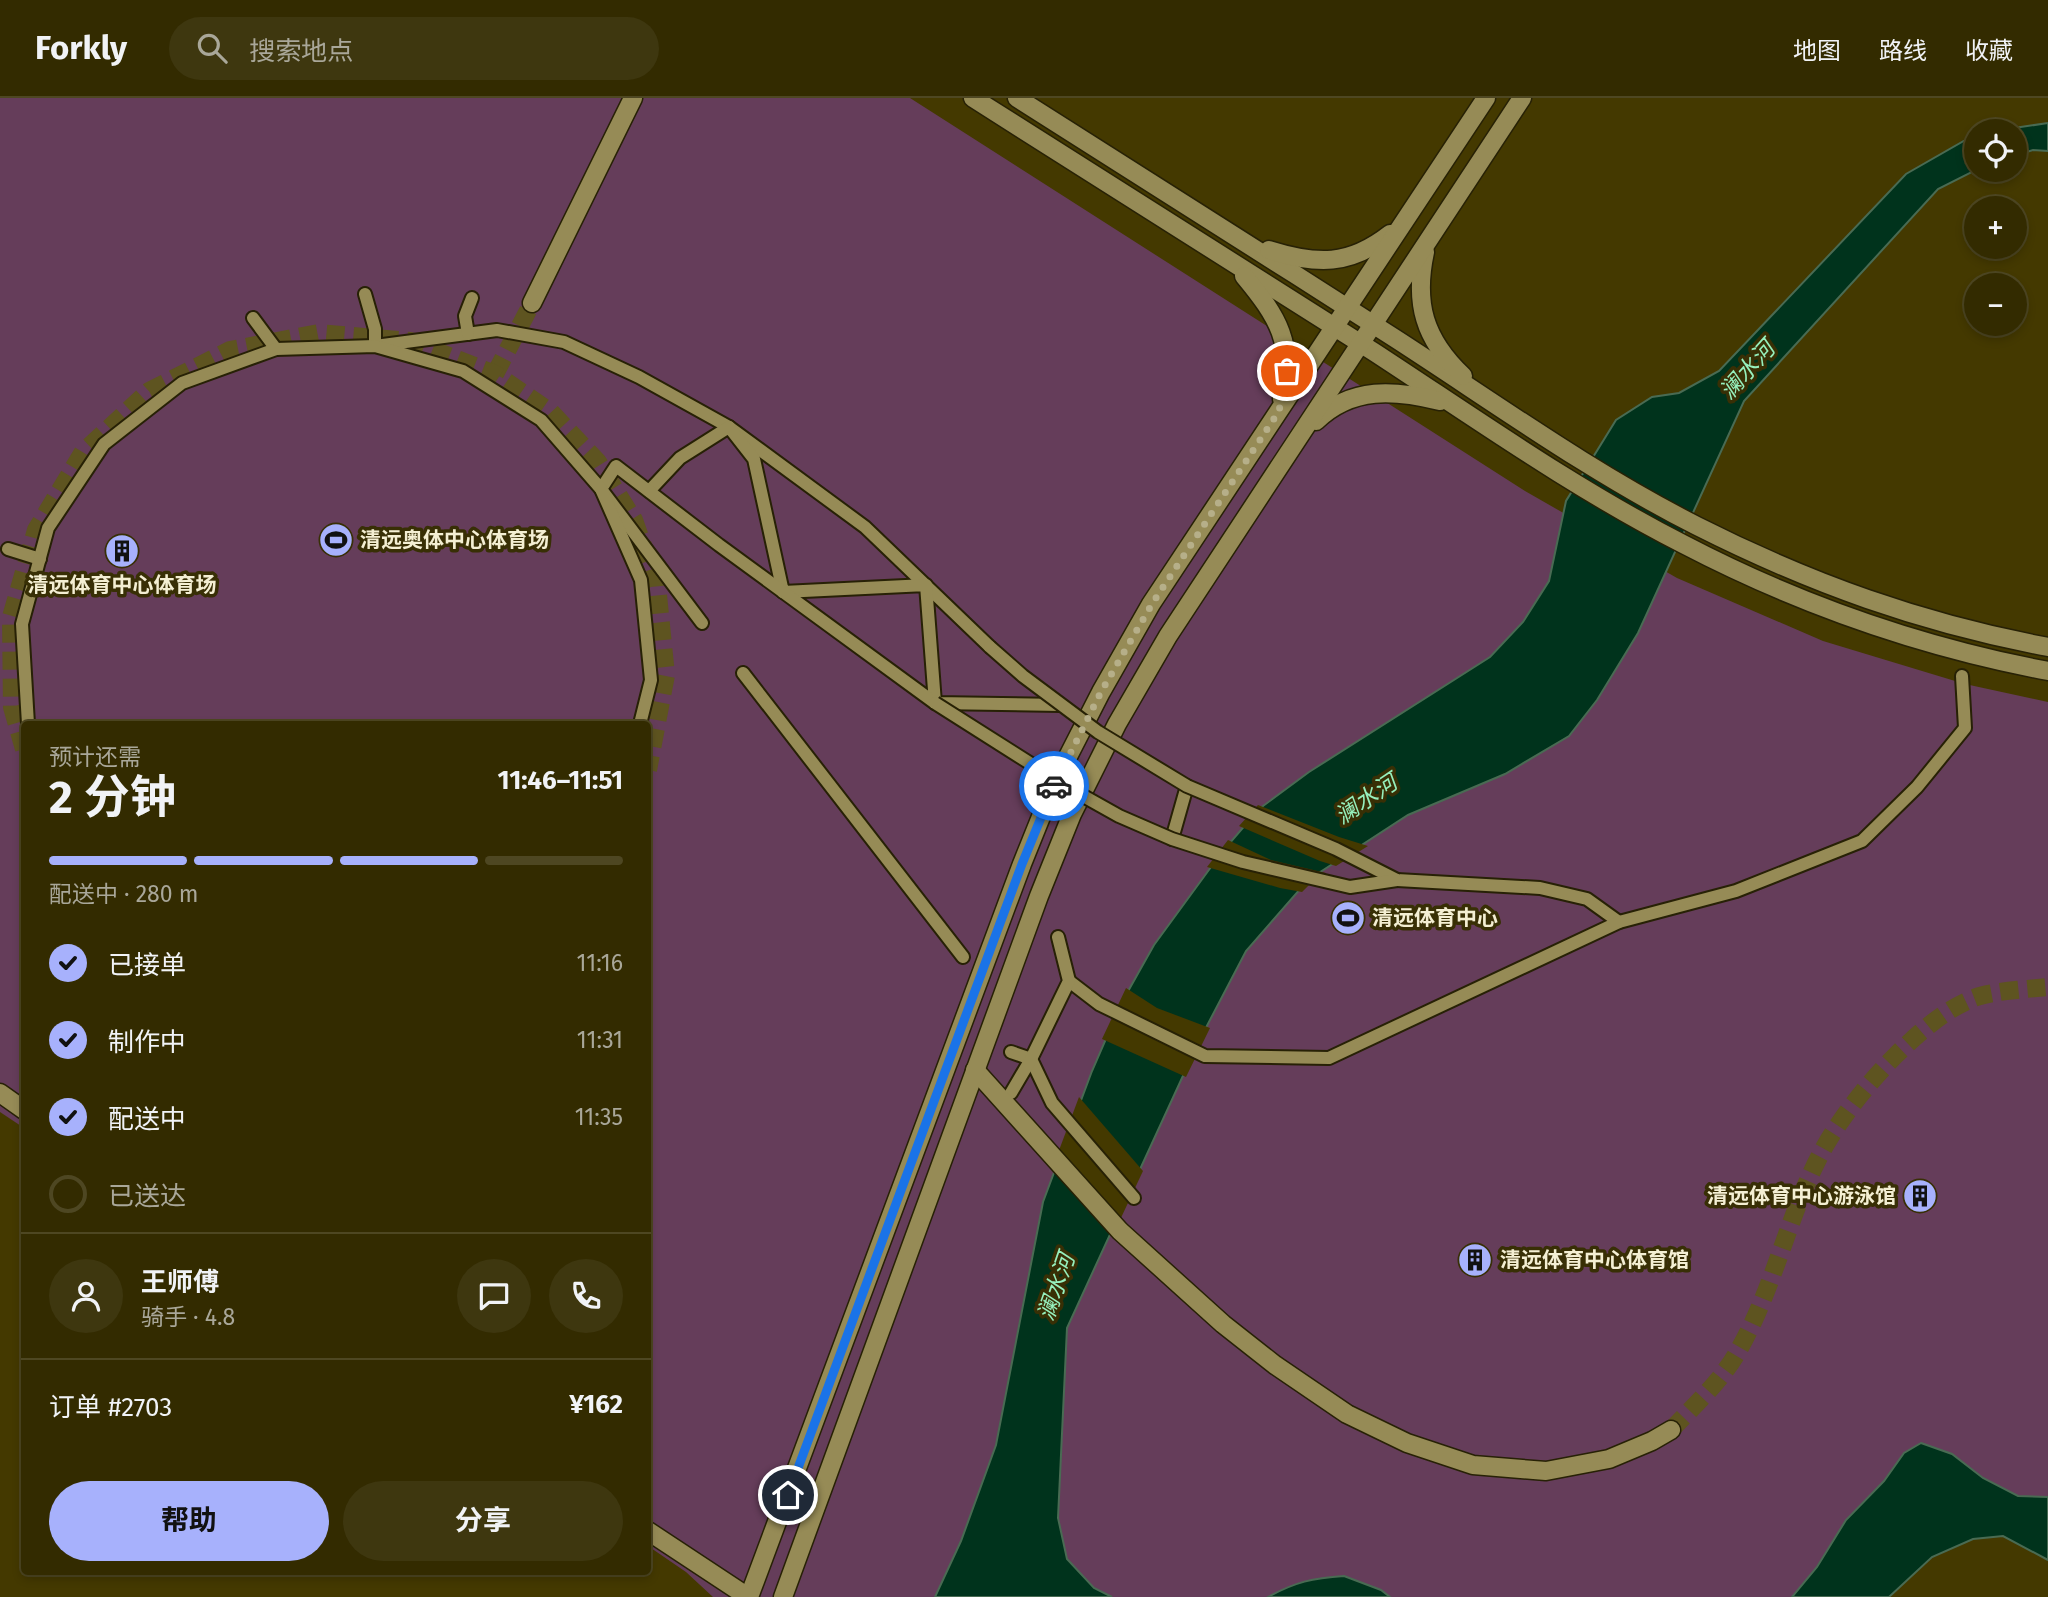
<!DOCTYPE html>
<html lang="zh">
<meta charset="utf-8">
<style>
body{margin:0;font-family:"Fira Sans","Noto Sans SC",sans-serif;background:#3e370f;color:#f1f3f6;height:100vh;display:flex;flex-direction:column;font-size:26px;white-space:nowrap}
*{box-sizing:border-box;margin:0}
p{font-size:23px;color:#a9a799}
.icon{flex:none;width:38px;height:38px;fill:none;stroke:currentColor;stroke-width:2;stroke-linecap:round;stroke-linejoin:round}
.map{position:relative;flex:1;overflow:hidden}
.sheet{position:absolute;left:21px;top:623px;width:630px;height:854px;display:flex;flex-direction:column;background:#332b00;border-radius:7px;box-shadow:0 4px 10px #0003,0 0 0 2px #4e4722}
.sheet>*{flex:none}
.buttons{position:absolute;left:1964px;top:21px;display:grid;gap:14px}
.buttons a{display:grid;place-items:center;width:63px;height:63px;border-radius:50%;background:#332b00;box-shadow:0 4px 10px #0003,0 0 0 2px #4e4722;font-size:35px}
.pin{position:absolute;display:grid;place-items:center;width:60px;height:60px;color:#fff;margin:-30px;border:4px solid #fff;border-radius:50%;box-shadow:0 2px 7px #0007}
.courier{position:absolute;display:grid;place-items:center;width:70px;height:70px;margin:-35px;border:5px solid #1a73e8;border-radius:50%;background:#fff;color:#222;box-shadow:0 2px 9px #0007}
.overview em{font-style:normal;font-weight:700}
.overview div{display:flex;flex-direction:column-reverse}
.overview{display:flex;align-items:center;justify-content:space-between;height:119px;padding:0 28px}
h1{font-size:46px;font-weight:700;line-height:52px}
.bar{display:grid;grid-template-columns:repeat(4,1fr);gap:10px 7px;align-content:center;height:84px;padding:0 28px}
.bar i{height:9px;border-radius:5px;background:#4e4722}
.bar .on{background:#a7b1fc}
.bar p{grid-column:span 4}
.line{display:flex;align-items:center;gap:18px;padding:0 28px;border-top:2px solid #4e4722}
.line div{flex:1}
.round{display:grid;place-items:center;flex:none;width:74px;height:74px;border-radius:37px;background:#3e370f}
ol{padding:0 28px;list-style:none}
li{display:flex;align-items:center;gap:21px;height:77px}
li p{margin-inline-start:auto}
li .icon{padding:7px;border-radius:50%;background:#a7b1fc;color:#111;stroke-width:4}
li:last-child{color:#a9a799}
li i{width:38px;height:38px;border:4px solid #4e4722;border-radius:50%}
.action{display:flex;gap:14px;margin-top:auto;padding:14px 28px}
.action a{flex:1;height:80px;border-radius:42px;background:#a7b1fc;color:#111;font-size:28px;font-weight:700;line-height:80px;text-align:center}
.action a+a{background:#3e370f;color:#f1f3f6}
header{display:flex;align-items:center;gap:42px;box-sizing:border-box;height:98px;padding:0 35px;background:#332b00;border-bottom:2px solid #4e4722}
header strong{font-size:33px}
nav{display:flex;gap:38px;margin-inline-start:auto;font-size:24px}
.search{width:490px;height:63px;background:#3e370f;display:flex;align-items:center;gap:18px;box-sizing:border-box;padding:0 24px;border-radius:38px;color:#a9a799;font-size:26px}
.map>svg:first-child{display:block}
.green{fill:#653d5a}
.water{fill:#00331c;stroke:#496b53;stroke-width:2}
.pier{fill:#443900}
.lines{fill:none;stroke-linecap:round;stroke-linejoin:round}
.minor-tunnel{stroke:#5e5420;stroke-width:18;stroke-dasharray:18 9;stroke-linecap:butt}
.pedestrian-casing{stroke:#272105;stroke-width:16}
.minor-casing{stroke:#272105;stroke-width:21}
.tertiary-casing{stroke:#272105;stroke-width:21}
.pedestrian{stroke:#968b56;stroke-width:12}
.minor{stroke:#968b56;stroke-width:18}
.tertiary{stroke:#968b56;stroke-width:18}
.pedestrian-bridge-casing{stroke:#272105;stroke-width:16;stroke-linecap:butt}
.pedestrian-bridge{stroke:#968b56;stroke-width:12}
.done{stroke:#b6af89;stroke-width:7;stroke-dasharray:0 12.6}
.route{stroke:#1a73e8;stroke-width:9}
.labels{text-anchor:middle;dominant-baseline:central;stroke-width:7;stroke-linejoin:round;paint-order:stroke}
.poi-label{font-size:21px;font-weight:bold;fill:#f4efd3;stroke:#382f05;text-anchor:start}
.water-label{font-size:23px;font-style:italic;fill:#96f0bd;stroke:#382f05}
</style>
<header>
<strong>Forkly</strong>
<div class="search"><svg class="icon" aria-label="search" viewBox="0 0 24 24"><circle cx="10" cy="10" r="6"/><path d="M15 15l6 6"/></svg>搜索地点</div>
<nav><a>地图</a><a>路线</a><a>收藏</a></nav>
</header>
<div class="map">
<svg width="2048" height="1499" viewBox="0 0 2048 1499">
<rect width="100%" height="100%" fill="#443900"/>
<path class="green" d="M0,0H910L1525,393L1677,480L1823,543L1965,586L2048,604V1427L1937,1413L1834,1499H713L686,1474L648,1448V626H24V1030L0,1014Z"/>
<g class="water">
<path d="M2048,25V53L2033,52L2014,58V33H1994Z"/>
<path d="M1976,36V72L1938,91L1744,303L1638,535L1597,602L1569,638L1505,676L1408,717L1308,782L1246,853L1199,943L1067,1230L1058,1420L1067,1461L1094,1490L1112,1499H935L961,1443L996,1347L1043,1104L1092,973L1122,904L1154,847L1222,754L1259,711L1309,674L1490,559L1523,524L1549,483L1566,403L1616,322L1652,299L1679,295L1719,273L1906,76Z"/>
<path d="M1921,1345L1952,1356L1983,1380L2018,1398L2048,1399V1462L2003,1438L1973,1441L1932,1459L1889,1499H1792L1817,1469L1846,1422L1884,1383L1904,1355Z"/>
<path d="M1344,1478L1381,1492L1390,1499H1268C1295,1484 1313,1480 1344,1478Z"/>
</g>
<g class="pier">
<path d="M1258,707L1339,739L1368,748L1336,768L1320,763L1239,728Z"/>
<path d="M1228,742L1271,762L1326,775L1311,785L1302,794L1280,790L1207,769Z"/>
<path d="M1126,890L1157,910L1210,930L1186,979L1102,941Z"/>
<path d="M1079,999L1143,1073L1112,1139L1052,1071Z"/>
</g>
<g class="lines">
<g class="minor-tunnel">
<path d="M495,276L532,205"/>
<path d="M24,651L12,609L11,519L36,432L83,354L149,293L230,252L319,235L410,243L495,276L551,314L598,364L634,422L657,487L666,577L648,672"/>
<path d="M1671,1332C1694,1308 1721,1283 1737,1255C1775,1190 1788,1114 1825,1048C1844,1015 1870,983 1897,956C1920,934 1944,912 1974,900C1992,893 2028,891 2048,889"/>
</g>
<g class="pedestrian-casing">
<g id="pedestrian">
<path d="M365,196L375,231V248L497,232L564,244L639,279L729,329L865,429L990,549"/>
<path d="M253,220L276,251"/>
<path d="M468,236L465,218L472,200"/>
<path d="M649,393L680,360L729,329L754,361L783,494L926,487L935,605"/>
<path d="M8,451L40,461"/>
<path d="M702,525L601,391L616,368L719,447L935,605L1061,607"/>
<path d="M743,575L963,859"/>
<path d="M28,626L22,526L48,430L104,346L182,285L276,251L375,248L463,273L541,322L601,391L641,482L651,582L640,626"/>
<path d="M1172,741L1187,688"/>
<path d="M1397,782L1540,790L1587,801L1619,824"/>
<path d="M1069,883L1099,906L1205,958L1329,960L1619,824L1736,793L1862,743L1917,689L1965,630L1962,578"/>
<path d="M1011,954L1031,961L1052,1005L1134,1100"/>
<path d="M1011,995L1031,961L1069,883L1058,839"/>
</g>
</g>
<g class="minor-casing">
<g id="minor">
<path d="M532,205L633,0"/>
<path d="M975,972L1120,1133L1223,1226L1275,1267L1347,1316L1407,1345L1473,1367L1546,1373L1609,1361L1652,1343L1671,1332"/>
<path d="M0,995L24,1012"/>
<path d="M648,1433L748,1499"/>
</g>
</g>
<g class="tertiary-casing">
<g id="tertiary">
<path d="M973,0C1107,85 1241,169 1374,254C1475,320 1575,391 1683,446C1798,506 1921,549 2048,573"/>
<path d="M1017,0C1143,80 1270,160 1396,241C1495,305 1592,375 1697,428C1812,486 1921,525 2048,549"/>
<path d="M1269,152C1317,167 1349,168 1390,136"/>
<path d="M1425,154C1414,205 1424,241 1463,278"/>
<path d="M1244,178C1278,219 1295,246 1282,301"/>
<path d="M1316,323C1352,288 1395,292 1440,303"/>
<path d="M749,1499L1022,766L1055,684L1101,594L1151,506L1486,0"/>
<path d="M783,1499L1039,798L1072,716L1117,626L1168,538L1522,0"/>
</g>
</g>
<use href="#pedestrian" class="pedestrian"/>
<use href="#minor" class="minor"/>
<use href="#tertiary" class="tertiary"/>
<g class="pedestrian-bridge-casing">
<g id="pedestrian-bridge">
<path d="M990,549L1023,578L1098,634L1187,688L1336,751L1397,782"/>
<path d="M935,605L1069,690L1119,718L1172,741L1243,764L1350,789L1397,782"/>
</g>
</g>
<use href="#pedestrian-bridge" class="pedestrian-bridge"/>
</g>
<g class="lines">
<path class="done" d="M1054,688L1101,594L1152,506L1279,313L1287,273"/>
<path class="route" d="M788,1397L1022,766L1054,688"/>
</g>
<defs>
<g id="stadium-disc" transform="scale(1.75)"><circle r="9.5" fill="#a7b1fc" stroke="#382f05"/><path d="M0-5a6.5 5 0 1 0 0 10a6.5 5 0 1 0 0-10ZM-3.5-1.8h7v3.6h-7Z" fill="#111"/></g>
<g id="building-disc" transform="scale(1.75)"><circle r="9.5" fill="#a7b1fc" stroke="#382f05"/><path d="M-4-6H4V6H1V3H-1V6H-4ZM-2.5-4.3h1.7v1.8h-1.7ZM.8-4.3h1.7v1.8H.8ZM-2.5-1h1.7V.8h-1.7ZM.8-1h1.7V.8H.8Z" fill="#111"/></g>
</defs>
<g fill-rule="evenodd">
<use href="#stadium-disc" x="336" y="442"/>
<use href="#building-disc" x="122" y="453"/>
<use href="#stadium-disc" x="1348" y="820"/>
<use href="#building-disc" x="1920" y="1098"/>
<use href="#building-disc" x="1475" y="1162"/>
</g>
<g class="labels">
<g class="poi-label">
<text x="360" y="442">清远奥体中心体育场</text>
<text x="122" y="487" text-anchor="middle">清远体育中心体育场</text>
<text x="1372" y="820">清远体育中心</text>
<text x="1896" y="1098" text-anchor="end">清远体育中心游泳馆</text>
<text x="1500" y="1162">清远体育中心体育馆</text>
</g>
<g class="water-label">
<text transform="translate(1747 272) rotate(-48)">澜水河</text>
<text transform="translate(1366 701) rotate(-34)">澜水河</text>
<text transform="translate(1056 1189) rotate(-71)">澜水河</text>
</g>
</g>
</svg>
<div class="buttons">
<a><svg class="icon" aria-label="locate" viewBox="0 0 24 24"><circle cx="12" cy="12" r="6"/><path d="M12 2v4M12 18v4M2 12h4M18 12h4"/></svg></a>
<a>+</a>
<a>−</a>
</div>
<div class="pin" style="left:1287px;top:273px;background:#ea580c"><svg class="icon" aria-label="bag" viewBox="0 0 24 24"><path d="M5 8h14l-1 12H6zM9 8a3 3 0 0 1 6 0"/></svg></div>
<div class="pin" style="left:788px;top:1397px;background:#1f2937"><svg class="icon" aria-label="home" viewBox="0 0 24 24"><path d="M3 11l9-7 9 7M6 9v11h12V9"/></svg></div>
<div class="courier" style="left:1054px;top:688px"><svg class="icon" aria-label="car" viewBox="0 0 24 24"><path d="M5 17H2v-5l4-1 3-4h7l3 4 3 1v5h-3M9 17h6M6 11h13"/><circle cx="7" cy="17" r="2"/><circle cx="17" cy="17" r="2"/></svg></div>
<section class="sheet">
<div class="overview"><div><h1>2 分钟</h1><p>预计还需</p></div><em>11:46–11:51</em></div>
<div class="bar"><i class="on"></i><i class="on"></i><i class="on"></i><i></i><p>配送中 · 280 m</p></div>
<ol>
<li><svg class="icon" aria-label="check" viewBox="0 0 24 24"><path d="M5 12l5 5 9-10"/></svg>已接单<p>11:16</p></li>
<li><svg class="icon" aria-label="check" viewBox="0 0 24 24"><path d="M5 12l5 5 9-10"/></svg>制作中<p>11:31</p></li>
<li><svg class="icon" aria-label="check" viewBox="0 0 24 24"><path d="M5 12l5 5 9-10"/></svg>配送中<p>11:35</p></li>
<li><i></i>已送达</li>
</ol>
<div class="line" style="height:126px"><a class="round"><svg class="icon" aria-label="person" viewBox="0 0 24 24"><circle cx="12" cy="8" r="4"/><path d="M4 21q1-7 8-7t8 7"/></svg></a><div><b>王师傅</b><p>骑手 · 4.8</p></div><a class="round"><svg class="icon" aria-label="chat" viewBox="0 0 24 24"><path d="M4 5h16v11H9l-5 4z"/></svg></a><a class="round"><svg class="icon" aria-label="phone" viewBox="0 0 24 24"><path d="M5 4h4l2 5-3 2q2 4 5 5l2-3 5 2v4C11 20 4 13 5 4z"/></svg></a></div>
<div class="line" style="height:91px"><div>订单 #2703</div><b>¥162</b></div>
<div class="action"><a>帮助</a><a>分享</a></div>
</section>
</div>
